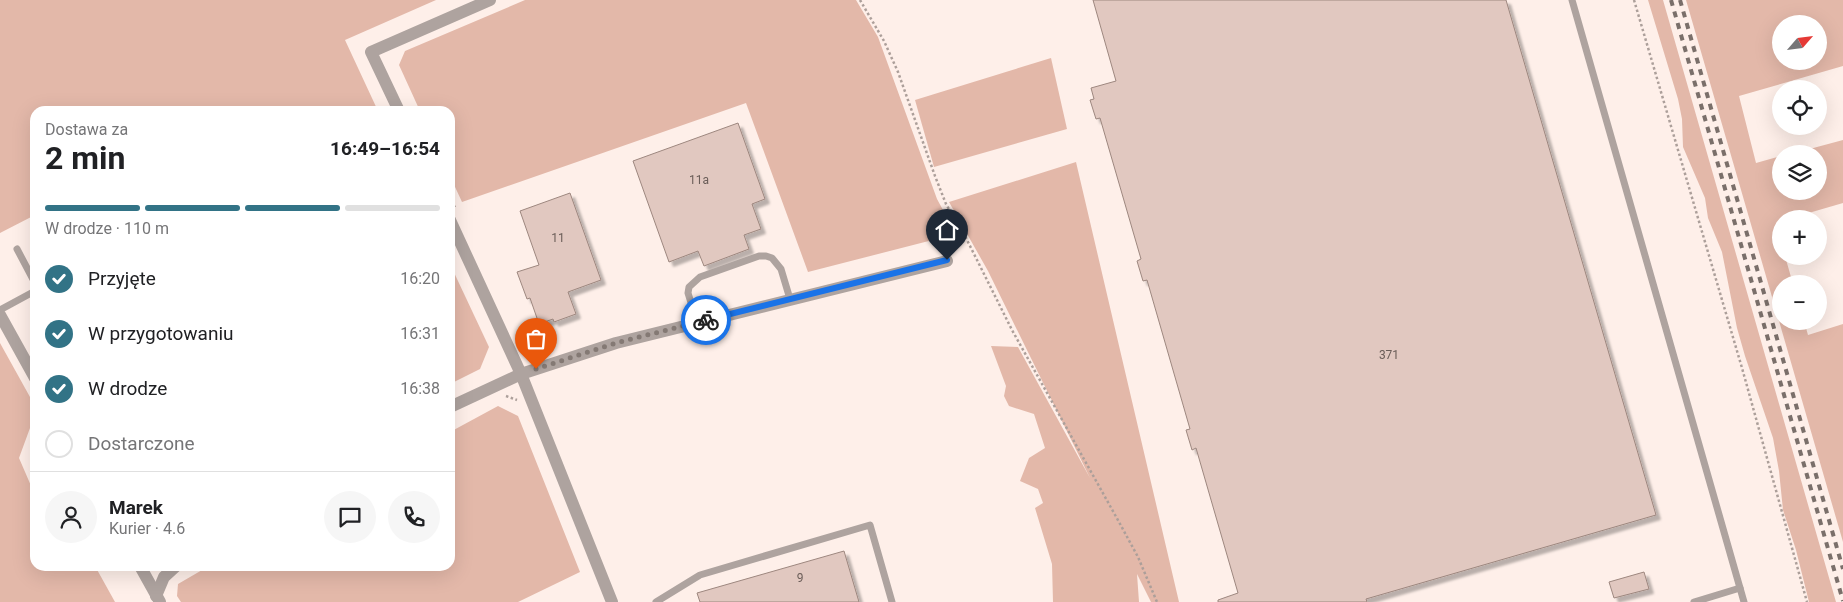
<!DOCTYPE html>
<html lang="pl">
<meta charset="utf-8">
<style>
body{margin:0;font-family:Roboto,sans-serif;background:#f6f6f6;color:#202124;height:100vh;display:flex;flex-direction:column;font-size:19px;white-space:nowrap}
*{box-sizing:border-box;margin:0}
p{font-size:16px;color:#757577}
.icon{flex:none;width:28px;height:28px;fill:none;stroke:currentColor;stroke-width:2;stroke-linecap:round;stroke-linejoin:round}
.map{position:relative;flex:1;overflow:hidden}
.sheet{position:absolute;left:30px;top:106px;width:425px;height:465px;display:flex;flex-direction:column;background:#fff;border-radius:15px;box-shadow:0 5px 20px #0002}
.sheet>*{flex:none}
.needle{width:32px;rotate:62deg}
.fabs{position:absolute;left:1772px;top:15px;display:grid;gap:10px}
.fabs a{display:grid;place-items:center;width:55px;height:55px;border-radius:50%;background:#fff;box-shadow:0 5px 20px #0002;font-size:25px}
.pin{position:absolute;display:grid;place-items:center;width:42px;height:42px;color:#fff;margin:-51px -21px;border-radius:50% 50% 50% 0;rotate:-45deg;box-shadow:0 0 5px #0007}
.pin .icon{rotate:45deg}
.courier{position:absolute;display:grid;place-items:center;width:50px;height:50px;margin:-25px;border:4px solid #1a73e8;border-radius:50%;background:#fff;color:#222;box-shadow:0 1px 6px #0007}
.summary em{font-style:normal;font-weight:700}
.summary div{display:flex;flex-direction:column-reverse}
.summary{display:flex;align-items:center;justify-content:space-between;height:85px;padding:0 15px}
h1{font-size:32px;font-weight:700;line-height:38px}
.bar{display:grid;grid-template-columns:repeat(4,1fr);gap:8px 5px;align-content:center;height:60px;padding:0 15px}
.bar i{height:6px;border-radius:4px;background:#e0e0e0}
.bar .active{background:#327386}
.bar p{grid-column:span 4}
.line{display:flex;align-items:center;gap:12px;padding:0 15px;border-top:1px solid #e0e0e0}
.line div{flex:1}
.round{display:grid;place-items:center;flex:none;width:52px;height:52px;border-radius:26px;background:#f6f6f6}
ol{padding:0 15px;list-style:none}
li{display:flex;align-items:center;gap:15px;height:55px}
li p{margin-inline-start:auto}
li .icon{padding:5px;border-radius:50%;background:#327386;color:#fff;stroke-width:4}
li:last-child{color:#757577}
li i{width:28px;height:28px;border:2px solid #e0e0e0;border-radius:50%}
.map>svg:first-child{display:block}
.green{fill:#e3b8a9;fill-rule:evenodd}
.building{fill:#e1c8c0;stroke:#9d877f;filter:url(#shadow)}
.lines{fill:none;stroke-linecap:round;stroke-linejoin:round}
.path{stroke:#ac9f9a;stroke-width:2.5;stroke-dasharray:2.5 2.5;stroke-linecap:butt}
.service{stroke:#aea39f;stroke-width:7}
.minor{stroke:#aea39f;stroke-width:12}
.rail{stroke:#7a6f6a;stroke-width:4;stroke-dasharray:6 6;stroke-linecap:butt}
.done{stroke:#847974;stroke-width:5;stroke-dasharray:0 9}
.route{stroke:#1a73e8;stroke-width:6}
.labels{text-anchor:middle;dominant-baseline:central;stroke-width:4;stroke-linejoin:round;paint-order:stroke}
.number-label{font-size:12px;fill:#6a5d58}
</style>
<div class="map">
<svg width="1843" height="602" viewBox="0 0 1843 602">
<defs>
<filter id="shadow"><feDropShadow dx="4.5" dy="4.5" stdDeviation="1" flood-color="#0004"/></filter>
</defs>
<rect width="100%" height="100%" fill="#feefe9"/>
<g class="green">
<path d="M0,0H436L345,40L378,111H35V215L0,233Z"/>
<path d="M525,0H856L878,37L937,199L956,234L808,272L746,103L462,202L450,176V111H420L399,65L405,51Z"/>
<path d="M1648,0H1663L1836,602H1809L1796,550L1783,510L1779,471L1773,438L1745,356L1737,328L1722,252L1708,218L1705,198L1683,147L1682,119L1678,99Z"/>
<path d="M1686,0H1843V66L1739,96L1756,163L1781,156V191H1819V154H1791L1843,140V203L1788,219H1781V221L1776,223L1781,242V256H1785L1793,284H1781V321H1804L1808,335L1843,324V542ZM1781,24H1819V61H1781Z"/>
<path d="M1051,58L1067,129L934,167L915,100Z"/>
<path d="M1076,162L1179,602H1151L1137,574L1139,602H1053L1052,564L1035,508L1043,503L1038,489L1020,481L1029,458L1045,448L1034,414L1009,406L1004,396L1006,386L991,346L1018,347L1090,478L988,271L949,202Z"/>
<path d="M450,264L489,347L480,369L450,384Z"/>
<path d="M0,343L35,406V423L30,428L19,458L35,495V566H95L115,602H0Z"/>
<path d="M498,406L518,416L580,572L518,602H181L177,596L178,584L209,566H450V432Z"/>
</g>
<g class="building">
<path d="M1093,0H1506L1656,515L1366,599L1367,602H1218V600L1238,593L1196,448L1192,450L1186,430L1190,429L1147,280L1143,281L1137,261L1141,259L1100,118L1096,119L1090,100L1094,99L1091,88L1116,81Z"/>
<path d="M738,123L765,199L752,204L761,229L744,235L749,249L704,266L698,251L669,262L633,161Z"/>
<path d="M570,193L601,280L568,292L576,314L554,322L553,319L539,324L530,298L527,299L517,272L539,265L520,211Z"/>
<path d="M844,551L859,602H700L697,593Z"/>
<path d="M1644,572L1649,589L1614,598L1609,582Z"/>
</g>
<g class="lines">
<g class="path">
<path d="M860,0L884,41L898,72L935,176L946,204L967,240L1012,330L1119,522L1138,557L1157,602"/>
<path d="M1634,0L1742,368L1807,602"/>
<path d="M450,197L455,207"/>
<path d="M526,351L537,355"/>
<path d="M506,396L517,400"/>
</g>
<g class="service">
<path d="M1572,0L1744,602"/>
<path d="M17,249L35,283"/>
<path d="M0,310L35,291"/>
<path d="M697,322L688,293L689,287L700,277L759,256H766L772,258L781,269L790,299"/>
<path d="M656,602L700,575L870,525L892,602"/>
<path d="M1694,602L1740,588"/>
</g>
<g class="minor">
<path d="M399,111L371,52L490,0"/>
<path d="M450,220L521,374L612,602"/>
<path d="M0,315L35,378"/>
<path d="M450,407L521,374L616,343L947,261"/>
<path d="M140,566L160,602"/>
<path d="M156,596L164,577L176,566"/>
</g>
<g class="rail">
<path d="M1671,0L1843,601"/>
<path d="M1680,0L1843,569"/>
</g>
</g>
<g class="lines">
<path class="done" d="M536,369L616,343L706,320"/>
<path class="route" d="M706,320L947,260"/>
</g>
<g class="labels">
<g class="number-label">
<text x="699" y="180">11a</text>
<text x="558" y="238">11</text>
<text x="1389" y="355">371</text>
<text x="800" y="578">9</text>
</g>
</g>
</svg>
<div class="fabs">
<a><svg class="needle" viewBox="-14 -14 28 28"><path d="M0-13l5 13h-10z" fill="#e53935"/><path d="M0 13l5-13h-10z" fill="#757577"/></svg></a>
<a><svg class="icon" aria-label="locate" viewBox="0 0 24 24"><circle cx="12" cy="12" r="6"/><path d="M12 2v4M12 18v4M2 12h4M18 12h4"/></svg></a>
<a><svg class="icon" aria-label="layers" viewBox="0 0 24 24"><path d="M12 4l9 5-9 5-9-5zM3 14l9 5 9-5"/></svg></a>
<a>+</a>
<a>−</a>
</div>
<div class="pin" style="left:536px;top:369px;background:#ea580c"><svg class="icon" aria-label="bag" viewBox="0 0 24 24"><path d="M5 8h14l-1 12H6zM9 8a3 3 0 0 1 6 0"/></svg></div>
<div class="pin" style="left:947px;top:260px;background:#1f2937"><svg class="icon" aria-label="home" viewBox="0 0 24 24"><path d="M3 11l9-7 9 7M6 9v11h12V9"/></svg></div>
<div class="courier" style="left:706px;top:320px"><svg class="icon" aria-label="bike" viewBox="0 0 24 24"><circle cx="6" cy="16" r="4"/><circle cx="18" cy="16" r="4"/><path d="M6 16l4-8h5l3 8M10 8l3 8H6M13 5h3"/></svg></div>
<section class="sheet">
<div class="summary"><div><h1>2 min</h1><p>Dostawa za</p></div><em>16:49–16:54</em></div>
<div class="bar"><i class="active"></i><i class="active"></i><i class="active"></i><i></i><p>W drodze · 110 m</p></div>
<ol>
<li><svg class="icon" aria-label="check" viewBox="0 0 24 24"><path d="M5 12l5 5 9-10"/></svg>Przyjęte<p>16:20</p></li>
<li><svg class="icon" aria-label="check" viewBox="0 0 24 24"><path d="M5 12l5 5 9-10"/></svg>W przygotowaniu<p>16:31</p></li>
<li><svg class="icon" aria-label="check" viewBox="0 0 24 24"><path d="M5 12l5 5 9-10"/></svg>W drodze<p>16:38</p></li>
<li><i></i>Dostarczone</li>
</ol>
<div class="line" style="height:90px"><a class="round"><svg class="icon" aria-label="person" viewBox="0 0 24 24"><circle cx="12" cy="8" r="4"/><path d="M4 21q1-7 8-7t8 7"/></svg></a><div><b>Marek</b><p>Kurier · 4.6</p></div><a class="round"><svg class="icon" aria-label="chat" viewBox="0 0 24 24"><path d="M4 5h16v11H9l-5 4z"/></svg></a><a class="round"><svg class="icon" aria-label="phone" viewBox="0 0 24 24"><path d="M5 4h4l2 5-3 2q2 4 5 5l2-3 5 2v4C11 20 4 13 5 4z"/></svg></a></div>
</section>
</div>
